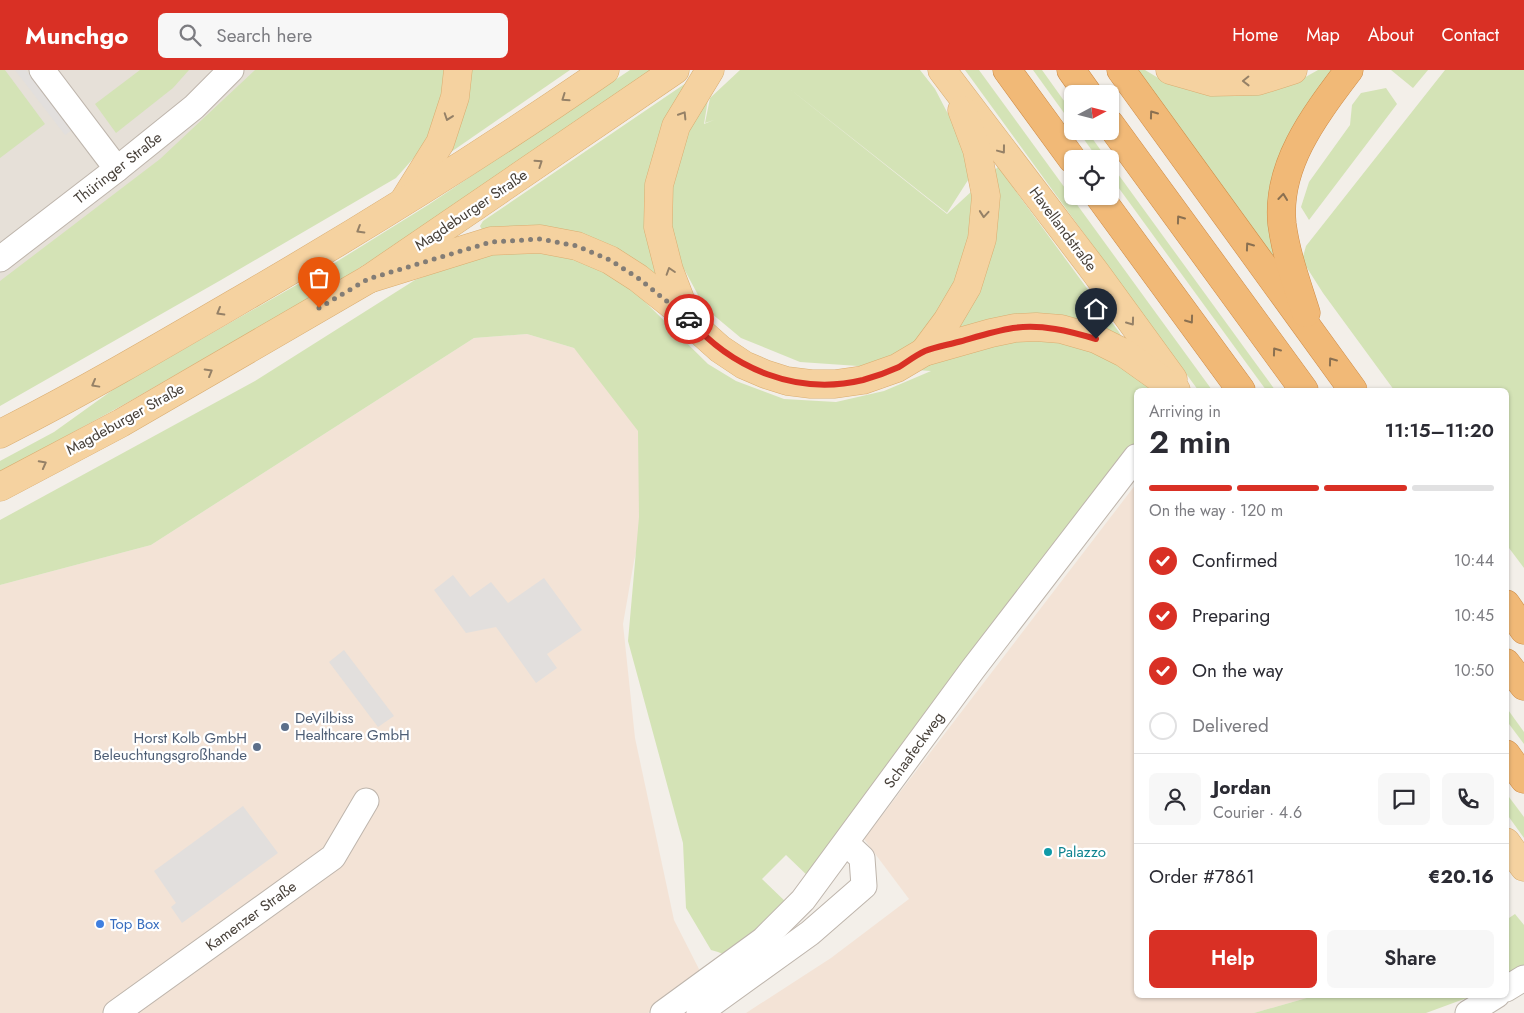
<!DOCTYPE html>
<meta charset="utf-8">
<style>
body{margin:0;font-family:Jost,sans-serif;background:#f7f7f7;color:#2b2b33;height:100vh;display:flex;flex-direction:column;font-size:19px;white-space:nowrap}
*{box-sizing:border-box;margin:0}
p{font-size:16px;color:#7c7c81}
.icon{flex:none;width:28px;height:28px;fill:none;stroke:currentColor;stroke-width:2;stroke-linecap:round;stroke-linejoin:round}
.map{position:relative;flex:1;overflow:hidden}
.side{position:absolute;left:1134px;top:318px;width:375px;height:610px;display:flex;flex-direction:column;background:#fff;border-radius:8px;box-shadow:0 1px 4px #0004}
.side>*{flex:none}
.needle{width:32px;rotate:83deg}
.controls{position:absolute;left:1064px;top:15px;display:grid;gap:10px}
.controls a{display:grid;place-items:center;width:55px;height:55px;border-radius:8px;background:#fff;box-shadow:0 1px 4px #0004;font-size:25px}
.pin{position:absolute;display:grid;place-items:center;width:42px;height:42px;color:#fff;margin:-51px -21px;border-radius:50% 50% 50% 0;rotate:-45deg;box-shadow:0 0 5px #0007}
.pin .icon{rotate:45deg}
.courier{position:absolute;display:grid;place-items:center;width:50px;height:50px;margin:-25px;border:4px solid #d93025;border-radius:50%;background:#fff;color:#222;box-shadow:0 1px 6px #0007}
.headline em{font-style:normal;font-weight:600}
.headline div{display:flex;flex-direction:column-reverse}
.headline{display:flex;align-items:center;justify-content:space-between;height:85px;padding:0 15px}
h1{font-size:32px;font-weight:600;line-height:38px}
.bar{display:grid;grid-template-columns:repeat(4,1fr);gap:8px 5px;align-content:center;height:60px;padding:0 15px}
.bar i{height:6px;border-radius:4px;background:#e1e1e2}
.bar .selected{background:#d93025}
.bar p{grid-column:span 4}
.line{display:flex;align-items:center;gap:12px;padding:0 15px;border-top:1px solid #e1e1e2}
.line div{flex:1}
.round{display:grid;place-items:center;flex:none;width:52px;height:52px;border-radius:8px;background:#f7f7f7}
ol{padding:0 15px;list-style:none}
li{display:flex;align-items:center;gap:15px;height:55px}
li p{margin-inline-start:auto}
li .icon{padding:5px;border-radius:50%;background:#d93025;color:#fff;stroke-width:4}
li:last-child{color:#7c7c81}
li i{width:28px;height:28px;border:2px solid #e1e1e2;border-radius:50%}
.primary-button{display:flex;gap:10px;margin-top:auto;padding:10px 15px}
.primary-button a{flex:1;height:58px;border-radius:8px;background:#d93025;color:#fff;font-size:20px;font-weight:600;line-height:58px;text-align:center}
.primary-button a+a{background:#f7f7f7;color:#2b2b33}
header{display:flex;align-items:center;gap:30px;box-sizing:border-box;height:70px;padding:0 25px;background:#d93025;color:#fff}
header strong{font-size:24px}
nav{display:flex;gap:28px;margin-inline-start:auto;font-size:18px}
.search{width:350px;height:45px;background:#f7f7f7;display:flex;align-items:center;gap:12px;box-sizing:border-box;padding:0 18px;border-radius:8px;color:#7c7c81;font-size:19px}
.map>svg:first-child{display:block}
.residential{fill:#e6e0d8}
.commercial{fill:#f3e3d6}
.green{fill:#d4e3b6}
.parking{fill:#e2dfdd}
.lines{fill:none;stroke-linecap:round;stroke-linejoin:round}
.minor-casing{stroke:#beb5ac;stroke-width:27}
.major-casing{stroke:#d9ad71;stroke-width:29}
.highway-casing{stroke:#cf8c47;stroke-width:29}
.minor{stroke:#fff;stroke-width:25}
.major{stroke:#f5d2a0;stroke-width:28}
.highway{stroke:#f1b977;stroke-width:28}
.oneway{stroke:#958167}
.oneway2{stroke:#8a7051}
.done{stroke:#837d76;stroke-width:5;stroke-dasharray:0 9}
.route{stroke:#d93025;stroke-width:6}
.service-dot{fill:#5c6f8a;stroke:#fff;stroke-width:2}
.culture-dot{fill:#0f9aa8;stroke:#fff;stroke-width:2}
.shop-dot{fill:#3f7fe0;stroke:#fff;stroke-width:2}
.labels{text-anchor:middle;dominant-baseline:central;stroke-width:4.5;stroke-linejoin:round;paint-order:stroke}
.street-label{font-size:15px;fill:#463f38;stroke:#fff}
.service-label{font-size:15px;fill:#4e5e75;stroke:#fff;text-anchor:start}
.culture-label{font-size:15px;fill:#0d838f;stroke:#fff;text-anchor:start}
.shop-label{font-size:15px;fill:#366cbe;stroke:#fff;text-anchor:start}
</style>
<header>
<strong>Munchgo</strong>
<div class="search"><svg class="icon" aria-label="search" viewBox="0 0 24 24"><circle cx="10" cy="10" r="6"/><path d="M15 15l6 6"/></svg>Search here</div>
<nav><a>Home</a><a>Map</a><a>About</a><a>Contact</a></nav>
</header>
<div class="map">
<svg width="1524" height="943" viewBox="0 0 1524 943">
<rect width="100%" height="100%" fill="#f3efe9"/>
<path class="residential" d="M0,0H290L0,249Z"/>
<g class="commercial">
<path d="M527,264L574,278L656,367L653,415L634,491L623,554L635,668L674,850L701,903L648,943H0V515L151,475L474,268Z"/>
<path d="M1136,414V925H1317L1254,943H746L831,888L909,829L864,769Z"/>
</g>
<g class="green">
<path d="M0,0H5L45,54L0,88Z"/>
<path d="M140,0H189L173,18L116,63L95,34Z"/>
<path d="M255,0H451L434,65L396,108L221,210L0,336V211L160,89Z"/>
<path d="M470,0H570L451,82L448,79Z"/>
<path d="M630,0H653L437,148L336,213L123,335L0,402V391L54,362L114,319L328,197L428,135Z"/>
<path d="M740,0H920L935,19L958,63L970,107L947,143L786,16L947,144L998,97L1119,262L1151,320H1136V379L987,570L811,809L786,785L762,809L788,834L728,886L718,882L711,880L686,838L683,773L628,571L639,447L638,361L574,278L527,264L474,268L151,475L0,515V450L255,311L415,210L493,181L564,183L627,214L708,294L736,311L784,329L836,332L884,321L931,301L800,292L741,268L705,238L683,197L654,209C619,181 579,159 532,157C526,157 519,157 513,157C502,158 492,163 482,160L480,156L483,151L689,11L709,23L704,54L714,50L705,53L710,28Z"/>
<path d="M965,0H979L1212,320H1198Z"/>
<path d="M1033,0H1042L1072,42V54Z"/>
<path d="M1131,0H1145L1165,12L1302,9L1318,0H1340L1319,22L1277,189L1274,191Z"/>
<path d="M1391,0H1428L1413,18Z"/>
<path d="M1445,0H1524V498L1506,474V320H1394L1323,223L1302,190L1306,176Z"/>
<path d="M1386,18L1397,34L1309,150L1301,137L1309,112L1350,55L1352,35L1361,23Z"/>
<path d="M1078,61H1087L1107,89H1098Z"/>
<path d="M1110,93L1275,320H1266L1110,106Z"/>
<path d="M1506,637L1524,662V674L1506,650Z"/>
<path d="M1506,723L1524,747V768L1506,743Z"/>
<path d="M1515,844L1524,855V897L1506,910V850Z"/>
<path d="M1317,925H1475L1426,943H1254Z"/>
</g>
<g class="parking">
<path d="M15,0H26L72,60L65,65Z"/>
<path d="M453,505L470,527L491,512L508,533L544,508L582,560L547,584L557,598L536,613L496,557L466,563L434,520Z"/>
<path d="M344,580L394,646L378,657L329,592Z"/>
<path d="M243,736L278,783L182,853L171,837L176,833L154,801Z"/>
</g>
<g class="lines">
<g class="minor-casing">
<g id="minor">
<path d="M42,0L117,99"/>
<path d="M0,189L117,99L194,37L231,0"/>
<path d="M1506,919L1524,908"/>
<path d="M116,943L333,787L366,731"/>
<path d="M663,943L763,870L803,830L973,599L1136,387"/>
<path d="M699,943L810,863L864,816L862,788L846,773"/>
<path d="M1468,943L1497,925"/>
</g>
</g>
<g class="major-casing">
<g id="major">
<path d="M942,0L1096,203L1173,309"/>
<path d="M1170,0L1212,12L1258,11L1293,0"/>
<path d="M405,129L440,73L455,27L458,0"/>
<path d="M369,209L491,171L540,169L577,176L610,190L638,208L687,247L701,262L720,279L744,295L765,304L787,311L811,314H835L863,310L897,298L924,282L991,263L1015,258L1036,257L1061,259L1096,269L1124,283L1176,320"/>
<path d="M687,247L669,200L658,157L659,115L676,56L710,0"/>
<path d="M924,282L947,251L967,217L982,169L986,126L977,80L962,40"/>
<path d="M0,364C87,320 170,271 254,222C374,152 491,79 605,0"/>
<path d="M0,417L121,353L369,209L675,0"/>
<path d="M1506,772L1524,797"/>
</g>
</g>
<g class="highway-casing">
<g id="highway">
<path d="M1007,0L1072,89"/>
<path d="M1071,0L1088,24"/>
<path d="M1121,0L1353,320"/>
<path d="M1110,54L1304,320"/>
<path d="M1099,126L1241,320"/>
<path d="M1306,243C1297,214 1286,185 1282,154C1276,95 1315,45 1349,0"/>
<path d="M1506,534L1524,560"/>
<path d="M1506,593L1524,616"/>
<path d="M1506,684L1524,709"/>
</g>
</g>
<use href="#minor" class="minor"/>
<use href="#major" class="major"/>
<use href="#highway" class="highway"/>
</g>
<defs><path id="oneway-chevron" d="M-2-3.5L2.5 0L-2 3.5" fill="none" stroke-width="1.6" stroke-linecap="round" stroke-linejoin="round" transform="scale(1.25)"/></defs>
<g class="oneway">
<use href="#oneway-chevron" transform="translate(1246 11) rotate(179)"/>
<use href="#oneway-chevron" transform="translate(565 28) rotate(145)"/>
<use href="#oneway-chevron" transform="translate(683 45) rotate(-58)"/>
<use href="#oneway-chevron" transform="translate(448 47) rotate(109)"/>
<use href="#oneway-chevron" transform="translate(1002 80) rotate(53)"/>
<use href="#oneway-chevron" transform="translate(539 93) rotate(-34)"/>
<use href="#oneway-chevron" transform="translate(984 144) rotate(95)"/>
<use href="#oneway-chevron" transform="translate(360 160) rotate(149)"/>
<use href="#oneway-chevron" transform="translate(670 201) rotate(-108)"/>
<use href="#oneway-chevron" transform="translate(220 242) rotate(150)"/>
<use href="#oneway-chevron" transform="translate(1131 252) rotate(54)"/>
<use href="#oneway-chevron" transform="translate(209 302) rotate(-30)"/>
<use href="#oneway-chevron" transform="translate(95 314) rotate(151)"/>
<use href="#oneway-chevron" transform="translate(43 394) rotate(-28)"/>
</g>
<g class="oneway2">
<use href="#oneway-chevron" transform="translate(1153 44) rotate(-126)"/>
<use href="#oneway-chevron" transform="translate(1283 127) rotate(-84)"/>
<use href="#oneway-chevron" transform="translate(1180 149) rotate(-126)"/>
<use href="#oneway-chevron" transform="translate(1249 176) rotate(-126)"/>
<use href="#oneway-chevron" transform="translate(1190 250) rotate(54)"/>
<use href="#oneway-chevron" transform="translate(1276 281) rotate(-126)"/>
<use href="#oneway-chevron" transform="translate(1332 291) rotate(-126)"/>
</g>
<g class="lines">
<path class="done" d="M319,238L368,209L491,172L540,169L577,176L610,190L638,208L689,249"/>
<path class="route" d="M689,249C732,299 797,326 863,310C874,307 888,302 899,297C907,292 916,285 925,281C935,277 947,275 958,272C976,267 995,261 1013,258C1042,254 1069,261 1096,269"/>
</g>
<g class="service-dot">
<circle cx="285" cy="657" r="5"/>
<circle cx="257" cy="677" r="5"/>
</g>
<circle class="culture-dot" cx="1048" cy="782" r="5"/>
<circle class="shop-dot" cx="100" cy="854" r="5"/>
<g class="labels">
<g class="street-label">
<text transform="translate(118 98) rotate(-38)">Thüringer Straße</text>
<text transform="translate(471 140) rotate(-34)">Magdeburger Straße</text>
<text transform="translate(1063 159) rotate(53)">Havellandstraße</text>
<text transform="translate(125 349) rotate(-29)">Magdeburger Straße</text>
<text transform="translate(914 680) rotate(-54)">Schaafeckweg</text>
<text transform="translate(251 846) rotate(-36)">Kamenzer Straße</text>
</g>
<g class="service-label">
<text x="295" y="648">DeVilbiss<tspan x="295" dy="17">Healthcare GmbH</tspan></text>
<text x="247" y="668" text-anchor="end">Horst Kolb GmbH<tspan x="247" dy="17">Beleuchtungsgroßhande</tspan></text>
</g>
<g class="culture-label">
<text x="1058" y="782">Palazzo</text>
</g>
<g class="shop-label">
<text x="110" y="854">Top Box</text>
</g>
</g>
</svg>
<div class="controls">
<a><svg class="needle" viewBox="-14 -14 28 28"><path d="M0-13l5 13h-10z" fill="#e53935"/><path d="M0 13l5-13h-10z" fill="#7c7c81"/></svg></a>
<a><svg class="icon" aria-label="locate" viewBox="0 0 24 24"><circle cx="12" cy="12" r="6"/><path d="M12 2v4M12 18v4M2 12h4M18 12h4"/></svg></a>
</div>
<div class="pin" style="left:319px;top:238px;background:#ea580c"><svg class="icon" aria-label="bag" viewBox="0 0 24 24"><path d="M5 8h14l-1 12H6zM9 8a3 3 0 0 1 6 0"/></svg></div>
<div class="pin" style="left:1096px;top:269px;background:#1f2937"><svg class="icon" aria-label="home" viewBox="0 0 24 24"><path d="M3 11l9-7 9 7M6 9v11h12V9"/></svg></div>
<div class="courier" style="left:689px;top:249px"><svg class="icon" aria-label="car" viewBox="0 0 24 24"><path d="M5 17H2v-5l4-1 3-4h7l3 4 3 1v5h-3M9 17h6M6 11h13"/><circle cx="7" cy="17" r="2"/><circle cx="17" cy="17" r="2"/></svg></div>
<section class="side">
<div class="headline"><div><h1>2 min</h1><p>Arriving in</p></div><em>11:15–11:20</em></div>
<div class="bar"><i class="selected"></i><i class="selected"></i><i class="selected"></i><i></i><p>On the way · 120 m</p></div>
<ol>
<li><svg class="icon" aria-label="check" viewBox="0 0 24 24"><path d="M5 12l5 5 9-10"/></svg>Confirmed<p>10:44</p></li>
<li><svg class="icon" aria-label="check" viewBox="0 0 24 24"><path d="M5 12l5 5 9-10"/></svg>Preparing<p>10:45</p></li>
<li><svg class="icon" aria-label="check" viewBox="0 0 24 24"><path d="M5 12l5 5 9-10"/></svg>On the way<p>10:50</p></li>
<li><i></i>Delivered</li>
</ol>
<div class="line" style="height:90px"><a class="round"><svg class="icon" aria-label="person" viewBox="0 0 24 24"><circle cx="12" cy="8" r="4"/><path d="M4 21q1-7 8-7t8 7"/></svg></a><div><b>Jordan</b><p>Courier · 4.6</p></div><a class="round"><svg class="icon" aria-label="chat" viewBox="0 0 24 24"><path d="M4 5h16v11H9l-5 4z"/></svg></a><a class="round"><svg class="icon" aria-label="phone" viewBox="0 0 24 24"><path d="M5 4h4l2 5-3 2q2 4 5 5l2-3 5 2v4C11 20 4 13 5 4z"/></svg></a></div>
<div class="line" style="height:65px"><div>Order #7861</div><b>€20.16</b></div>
<div class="primary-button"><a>Help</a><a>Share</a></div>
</section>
</div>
